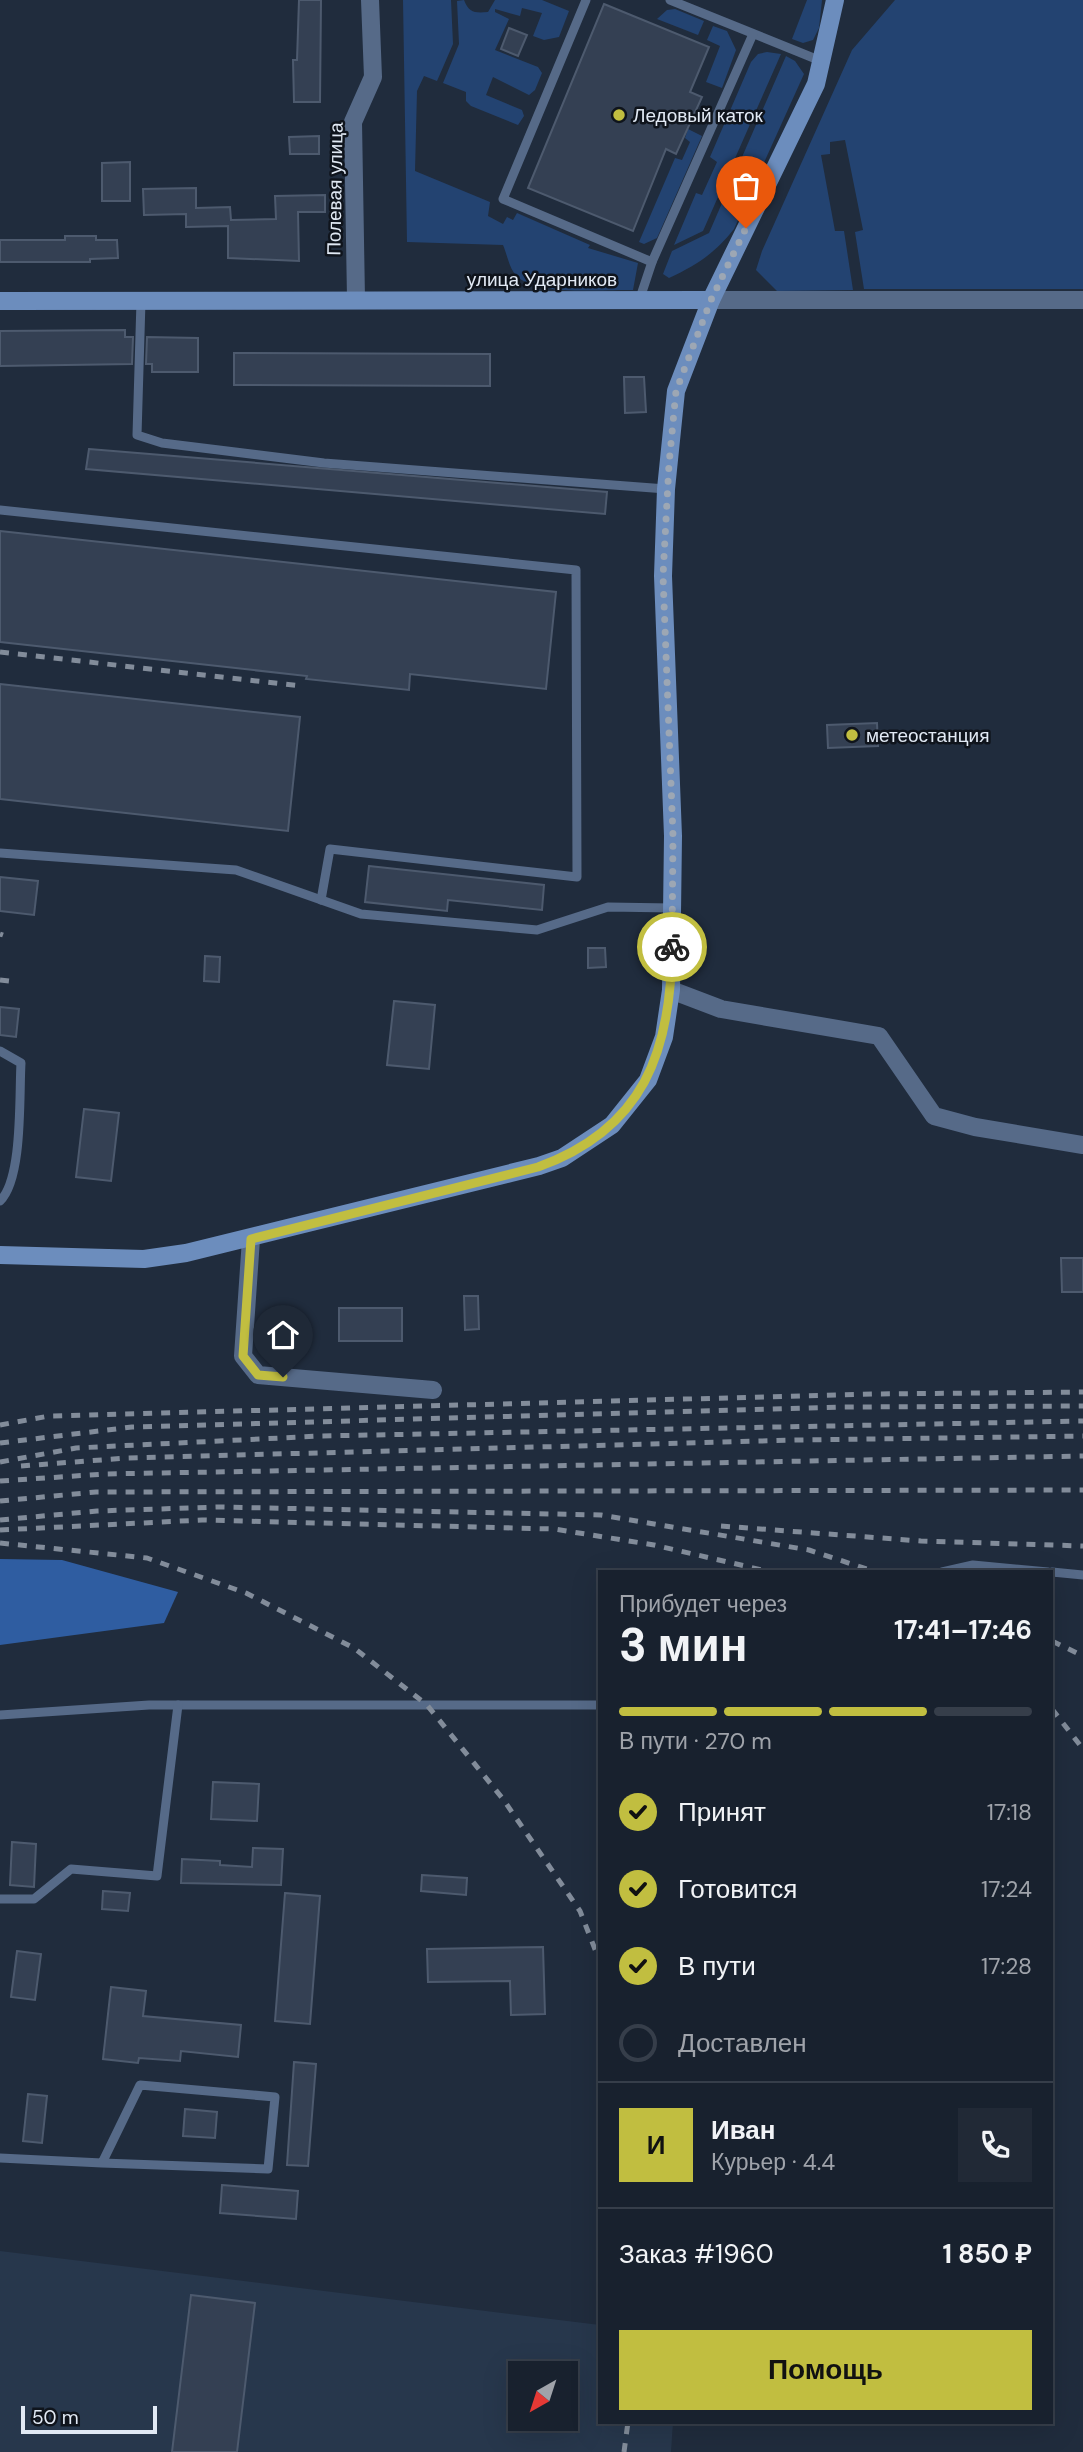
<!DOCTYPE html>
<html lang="ru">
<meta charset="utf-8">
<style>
body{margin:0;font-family:"DM Sans",sans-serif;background:#212936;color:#f1f3f6;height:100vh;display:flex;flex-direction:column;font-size:26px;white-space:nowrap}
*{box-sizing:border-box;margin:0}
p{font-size:23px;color:#9fa3aa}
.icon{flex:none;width:38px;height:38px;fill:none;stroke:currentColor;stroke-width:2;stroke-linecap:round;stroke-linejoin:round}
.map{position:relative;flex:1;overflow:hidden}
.panel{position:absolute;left:598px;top:1570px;width:455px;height:854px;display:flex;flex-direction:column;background:#18212e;border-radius:0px;box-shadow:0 7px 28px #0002,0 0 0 2px #363e4a}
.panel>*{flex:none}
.needle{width:46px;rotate:219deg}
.buttons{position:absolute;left:508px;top:2361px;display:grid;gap:14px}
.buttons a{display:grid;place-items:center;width:70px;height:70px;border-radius:0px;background:#18212e;box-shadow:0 7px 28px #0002,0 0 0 2px #363e4a;font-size:35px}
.scale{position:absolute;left:21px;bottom:18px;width:136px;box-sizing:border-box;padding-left:7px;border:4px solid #e1e9f4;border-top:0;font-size:19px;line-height:24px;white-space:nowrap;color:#e1e9f4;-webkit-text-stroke:5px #0f141c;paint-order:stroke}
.pin{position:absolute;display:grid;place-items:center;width:60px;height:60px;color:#fff;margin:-72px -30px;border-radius:50% 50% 50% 0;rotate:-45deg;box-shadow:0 0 7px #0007}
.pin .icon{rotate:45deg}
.courier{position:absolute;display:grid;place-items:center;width:70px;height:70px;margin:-35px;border:5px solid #c1be40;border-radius:50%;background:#fff;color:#222;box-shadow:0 2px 9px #0007}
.summary em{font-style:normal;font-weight:700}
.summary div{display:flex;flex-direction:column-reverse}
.summary{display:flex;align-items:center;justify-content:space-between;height:119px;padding:0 21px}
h1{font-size:46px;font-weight:700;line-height:52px}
.bar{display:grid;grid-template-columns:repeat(4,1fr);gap:10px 7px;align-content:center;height:84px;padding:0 21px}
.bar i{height:9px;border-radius:5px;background:#363e4a}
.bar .active{background:#c1be40}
.bar p{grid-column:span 4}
.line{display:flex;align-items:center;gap:18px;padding:0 21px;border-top:2px solid #363e4a}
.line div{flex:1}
.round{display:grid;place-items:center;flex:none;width:74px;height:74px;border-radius:0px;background:#212936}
ol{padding:0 21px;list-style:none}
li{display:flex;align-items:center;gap:21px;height:77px}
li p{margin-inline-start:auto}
li .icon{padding:7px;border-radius:50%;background:#c1be40;color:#111;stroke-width:4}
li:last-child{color:#9fa3aa}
li i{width:38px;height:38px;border:4px solid #363e4a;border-radius:50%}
.button{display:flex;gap:14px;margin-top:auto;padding:14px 21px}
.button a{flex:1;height:80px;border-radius:0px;background:#c1be40;color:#111;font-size:28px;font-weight:700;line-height:80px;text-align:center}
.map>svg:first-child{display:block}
.built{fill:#27374c;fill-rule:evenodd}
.green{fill:#234371}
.forest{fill:#2f5da1}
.building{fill:#344053;stroke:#4d5a6e;stroke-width:2}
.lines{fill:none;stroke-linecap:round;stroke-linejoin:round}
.service{stroke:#566a88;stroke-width:9}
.minor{stroke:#566a88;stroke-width:18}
.secondary{stroke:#6c8dbd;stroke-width:18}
.rail{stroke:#828c9a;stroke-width:5;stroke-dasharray:9 9;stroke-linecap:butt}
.done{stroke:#9da7b4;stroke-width:7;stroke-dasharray:0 12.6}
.route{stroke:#c1be40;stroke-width:9}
.poi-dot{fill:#c1be40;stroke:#0f141c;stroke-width:2.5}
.labels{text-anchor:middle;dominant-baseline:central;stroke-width:5;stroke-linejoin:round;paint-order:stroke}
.poi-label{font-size:19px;fill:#e1e9f4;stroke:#0f141c;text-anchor:start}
.street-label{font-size:19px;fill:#e1e9f4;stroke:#0f141c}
</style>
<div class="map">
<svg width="1083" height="2452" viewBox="0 0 1083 2452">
<rect width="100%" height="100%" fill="#202c3d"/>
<path class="built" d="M0,2251L600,2325V2422H673L671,2452H0ZM520,2373H565V2418H520Z"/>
<g class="green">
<path d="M403,0H451L453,44L437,81L424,76L417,91L415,171L490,202L488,216L503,224L507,217L513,220L517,213L590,245L588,248L638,263L633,290C605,289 534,297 516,275C509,268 507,254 503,245L407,242Z"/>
<path d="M464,0C469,13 475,13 488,12L495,0H542L569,11L559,37L544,40L533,36L542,13L522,8L520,16L495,9V12L509,19L495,50L538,67L542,73L535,90L529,95L493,77L486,95L522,110L524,116L518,125L471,106L466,101V92L443,83L459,44L457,1Z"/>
<path d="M807,0H822L819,28L813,40L803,43L792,39Z"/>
<path d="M895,0H1083V289H864L855,232L863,230L845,140L830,142V154L821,155L835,231H844L853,290L777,291L756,270L762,251L852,50Z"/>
<path d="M675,9L704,21L698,35L657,19L667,10Z"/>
<path d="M713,26L727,31L736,50L722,88L706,82L720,46L707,40Z"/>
<path d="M767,52L781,54L703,231L674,245L696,193L702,195L717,162L710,157L751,62L758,54Z"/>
<path d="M786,56L795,61L804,74L734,229C715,253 697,265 669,278L663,274L672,251L709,233Z"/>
<path d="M688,129L702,136L657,238L644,244L639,242L675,158L682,160L690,142L685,138Z"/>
</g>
<path class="forest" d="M0,1559L62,1560L178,1592L164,1623L0,1645Z"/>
<g class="building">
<path d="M299,0H321L320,102H294L293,60H297Z"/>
<path d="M604,4L709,47L690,92L702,97L676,154L666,149L633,231L528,188Z"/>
<path d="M509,28L527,35L518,56L501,49Z"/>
<path d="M319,136V154H290L289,137Z"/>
<path d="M130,162V201H102V163Z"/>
<path d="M196,188V208L230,207L231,220L276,219L275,196L325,195V212H298L299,261L228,258V226L186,227V214L144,215L143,189Z"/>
<path d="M65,236H96V240H117L118,258L90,259V262H0V240H65Z"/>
<path d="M125,330V337H133L132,364L0,366V331Z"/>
<path d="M147,337L198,338V372H152V364H146Z"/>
<path d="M234,353L490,354V386L234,385Z"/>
<path d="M624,377H644L646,412L625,413Z"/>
<path d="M89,449L607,492L605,514L86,469Z"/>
<path d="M0,531L556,592L546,689L410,674L409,690L306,679L307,676L0,642Z"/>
<path d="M0,684L300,717L288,831L0,799Z"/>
<path d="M877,723L878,746L828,748L827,725Z"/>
<path d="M369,866L544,885L542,910L448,900L447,911L365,902Z"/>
<path d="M0,877L38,881L34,915L0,911Z"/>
<path d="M588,948H605L606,967L588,968Z"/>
<path d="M205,956L220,957L219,982L204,981Z"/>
<path d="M394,1001L435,1005L429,1069L387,1065Z"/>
<path d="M0,1007L19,1009L16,1037L0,1035Z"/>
<path d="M84,1109L119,1113L111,1181L76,1177Z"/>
<path d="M1061,1258H1083V1292H1062Z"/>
<path d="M464,1296H478L479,1329L465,1330Z"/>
<rect x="339" y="1308" width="63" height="33"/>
<path d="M213,1782L259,1784L257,1821L211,1819Z"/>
<path d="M12,1842L36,1844L34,1887L10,1885Z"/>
<path d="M253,1848L283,1849L281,1885L181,1883L182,1859L220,1861V1865L252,1867Z"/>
<path d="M422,1875L467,1878L466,1895L421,1891Z"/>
<path d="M103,1891L130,1893L128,1911L102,1909Z"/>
<path d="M285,1893L320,1896L310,2024L275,2021Z"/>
<path d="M543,1947L545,2014L511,2015L510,1981L428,1982L427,1949Z"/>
<path d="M17,1951L41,1954L35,2000L11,1997Z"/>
<path d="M111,1987L146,1991L143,2016L241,2025L238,2057L181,2051L180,2061L139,2058L138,2063L103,2059Z"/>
<path d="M294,2062L316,2064L308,2166L287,2165Z"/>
<path d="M28,2094L47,2096L42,2143L23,2141Z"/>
<path d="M185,2109L217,2112L215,2138L183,2136Z"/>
<path d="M222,2185L298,2191L296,2219L220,2213Z"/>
<path d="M191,2295L255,2303L237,2452H172Z"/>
</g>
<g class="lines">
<g class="service">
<path d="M586,0L503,199L652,262"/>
<path d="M670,0L821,61"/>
<path d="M141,301L137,435L162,443L324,463L666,489"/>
<path d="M639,301L652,262L753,34"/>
<path d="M0,510L576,570L577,877L330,849L321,900"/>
<path d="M0,853L236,870L361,914L537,930L608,907L672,908"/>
<path d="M0,1051L21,1063C19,1096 23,1179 0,1201"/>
<path d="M942,1572L973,1565L1048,1572"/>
<path d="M1052,1572L1083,1575"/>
<path d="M0,1715L149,1705H600"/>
<path d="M0,1899H34L71,1869L157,1876L178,1705"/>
<path d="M0,2158L102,2163L140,2085L275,2097L268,2169L102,2163"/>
</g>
<g class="minor">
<path d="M356,299L353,122L373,77L370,0"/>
<path d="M711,300H1083"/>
<path d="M671,990L721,1009L879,1036L934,1116L975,1127L1083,1145"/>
<path d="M251,1239L243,1356L258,1375L433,1390"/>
</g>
<g class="secondary">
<path d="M0,301L711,300"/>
<path d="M0,1255L144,1259L186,1253L539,1166L562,1158L612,1125L648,1080L664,1037L671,990L673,836L663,576L666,489L676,391L711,300L816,84L835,0"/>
</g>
<g class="rail">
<path d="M0,652L301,686"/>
<path d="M0,934L3,935"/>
<path d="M0,980L9,981"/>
<path d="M0,1425L49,1416L875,1394L1083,1392"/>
<path d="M0,1443L132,1427L844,1407L1083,1406"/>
<path d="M0,1462L76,1448L321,1436L1083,1421"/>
<path d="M21,1466L127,1458L799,1440L1083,1436"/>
<path d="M0,1481L105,1474L1083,1456"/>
<path d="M0,1501L96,1492L1083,1490"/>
<path d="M0,1520L97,1511L219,1507L601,1515L809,1550L876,1572"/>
<path d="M721,1526L921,1541L1083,1546"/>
<path d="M0,1530L202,1520L554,1529L654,1545L771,1572"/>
<path d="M0,1543L147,1558L246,1593L354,1648L427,1705L503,1799L580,1911L600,1962"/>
<path d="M1052,1641L1083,1656"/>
<path d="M1052,1709L1083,1749"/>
<path d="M624,2452L628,2422"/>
</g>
</g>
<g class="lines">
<path class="done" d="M672,947L673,836L663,576L669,464L676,391L711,300L746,228"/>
<path class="route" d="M283,1377L258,1375L243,1356L251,1239L538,1167C644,1129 671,1051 672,947"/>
</g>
<g class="poi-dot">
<circle cx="619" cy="115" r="7"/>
<circle cx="852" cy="735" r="7"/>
</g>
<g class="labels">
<g class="poi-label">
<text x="633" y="115">Ледовый каток</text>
<text x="866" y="735">метеостанция</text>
</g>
<g class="street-label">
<text transform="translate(335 189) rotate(-89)">Полевая улица</text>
<text x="542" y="279">улица Ударников</text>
</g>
</g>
</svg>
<div class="buttons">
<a><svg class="needle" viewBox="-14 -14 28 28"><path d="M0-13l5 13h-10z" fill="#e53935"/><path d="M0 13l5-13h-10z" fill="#9fa3aa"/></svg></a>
</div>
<div class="scale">50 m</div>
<div class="pin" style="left:746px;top:228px;background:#ea580c"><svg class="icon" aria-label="bag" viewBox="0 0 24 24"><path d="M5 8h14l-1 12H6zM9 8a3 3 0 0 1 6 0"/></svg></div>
<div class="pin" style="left:283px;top:1377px;background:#1f2937"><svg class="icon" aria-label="home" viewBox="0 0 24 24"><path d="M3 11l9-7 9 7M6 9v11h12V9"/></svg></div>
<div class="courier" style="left:672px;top:947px"><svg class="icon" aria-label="bike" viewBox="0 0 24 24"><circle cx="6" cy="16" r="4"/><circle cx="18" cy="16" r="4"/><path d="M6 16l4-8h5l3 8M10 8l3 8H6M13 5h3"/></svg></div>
<section class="panel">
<div class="summary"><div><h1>3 мин</h1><p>Прибудет через</p></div><em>17:41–17:46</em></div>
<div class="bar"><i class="active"></i><i class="active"></i><i class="active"></i><i></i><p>В пути · 270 m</p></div>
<ol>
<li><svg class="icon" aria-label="check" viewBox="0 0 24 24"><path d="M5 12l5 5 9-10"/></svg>Принят<p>17:18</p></li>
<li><svg class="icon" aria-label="check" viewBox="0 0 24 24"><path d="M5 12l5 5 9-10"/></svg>Готовится<p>17:24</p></li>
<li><svg class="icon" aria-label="check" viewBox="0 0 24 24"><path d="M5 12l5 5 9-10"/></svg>В пути<p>17:28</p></li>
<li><i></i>Доставлен</li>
</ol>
<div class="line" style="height:126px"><b class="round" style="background:#c1be40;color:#111">И</b><div><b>Иван</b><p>Курьер · 4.4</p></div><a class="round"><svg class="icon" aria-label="phone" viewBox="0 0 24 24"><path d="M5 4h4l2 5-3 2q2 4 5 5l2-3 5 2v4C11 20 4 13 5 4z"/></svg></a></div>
<div class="line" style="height:91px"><div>Заказ #1960</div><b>1 850 ₽</b></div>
<div class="button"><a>Помощь</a></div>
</section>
</div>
